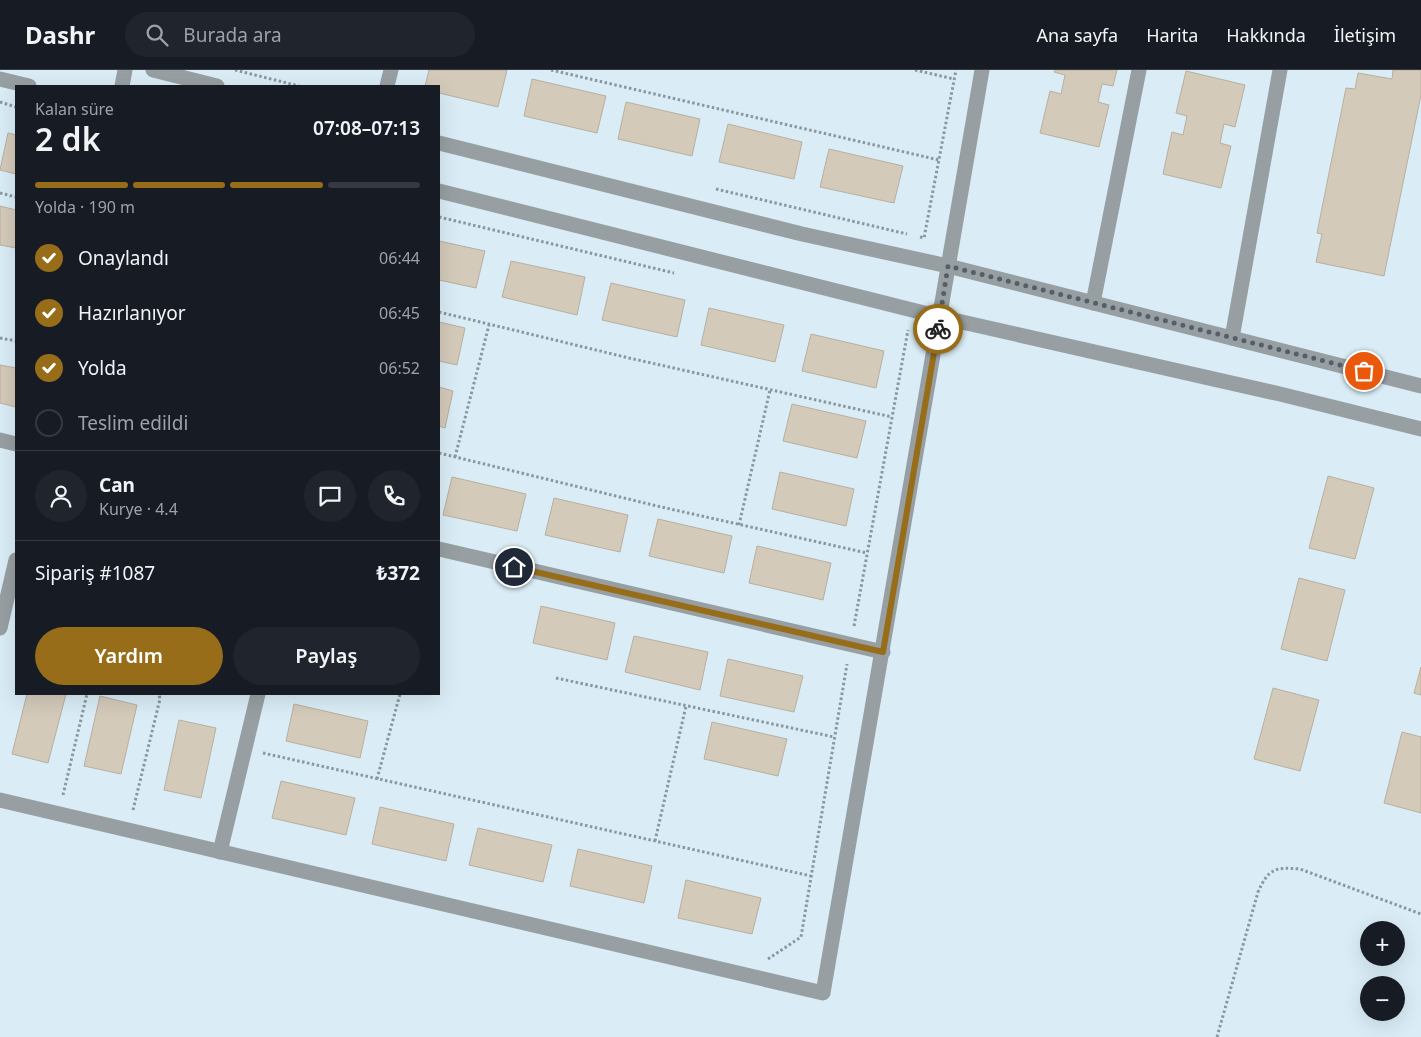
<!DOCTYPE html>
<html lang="tr">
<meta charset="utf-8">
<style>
body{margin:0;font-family:"Noto Sans",sans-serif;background:#20242c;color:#f1f3f6;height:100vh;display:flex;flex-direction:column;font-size:19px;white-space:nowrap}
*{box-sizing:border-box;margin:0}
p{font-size:16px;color:#9ea1a6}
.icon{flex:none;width:28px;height:28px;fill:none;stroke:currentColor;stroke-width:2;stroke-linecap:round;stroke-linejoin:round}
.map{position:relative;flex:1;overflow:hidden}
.drawer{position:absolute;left:15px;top:15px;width:425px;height:610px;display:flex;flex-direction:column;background:#171b24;border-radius:0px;box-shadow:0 5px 20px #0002}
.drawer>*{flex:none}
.fabs{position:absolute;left:1360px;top:851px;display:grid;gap:10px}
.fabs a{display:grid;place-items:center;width:45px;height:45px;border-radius:50%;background:#171b24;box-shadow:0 5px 20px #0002;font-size:25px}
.pin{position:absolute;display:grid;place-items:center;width:42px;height:42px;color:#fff;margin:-21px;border:2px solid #fff;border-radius:50%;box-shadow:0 1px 5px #0007}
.courier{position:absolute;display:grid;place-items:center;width:50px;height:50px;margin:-25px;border:4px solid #976d19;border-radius:50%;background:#fff;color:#222;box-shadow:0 1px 6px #0007}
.head em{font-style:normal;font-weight:600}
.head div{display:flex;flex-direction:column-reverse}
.head{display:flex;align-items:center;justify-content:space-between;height:85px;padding:0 20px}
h1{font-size:32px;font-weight:600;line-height:38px}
.bar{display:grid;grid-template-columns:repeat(4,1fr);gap:8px 5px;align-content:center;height:60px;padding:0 20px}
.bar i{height:6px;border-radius:4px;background:#363941}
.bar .current{background:#976d19}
.bar p{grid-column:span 4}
.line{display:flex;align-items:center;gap:12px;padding:0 20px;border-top:1px solid #363941}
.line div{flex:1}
.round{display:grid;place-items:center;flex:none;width:52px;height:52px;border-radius:26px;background:#20242c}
ol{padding:0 20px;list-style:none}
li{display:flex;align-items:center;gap:15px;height:55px}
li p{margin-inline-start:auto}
li .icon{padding:5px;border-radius:50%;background:#976d19;color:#fff;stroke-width:4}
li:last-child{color:#9ea1a6}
li i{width:28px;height:28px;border:2px solid #363941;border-radius:50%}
.action{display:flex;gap:10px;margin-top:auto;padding:10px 20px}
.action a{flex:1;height:58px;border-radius:30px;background:#976d19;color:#fff;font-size:20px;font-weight:600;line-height:58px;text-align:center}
.action a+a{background:#20242c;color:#f1f3f6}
header{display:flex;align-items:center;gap:30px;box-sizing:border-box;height:70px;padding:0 25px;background:#171b24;border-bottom:1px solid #363941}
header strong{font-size:24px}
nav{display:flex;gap:28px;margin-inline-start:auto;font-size:18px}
.search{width:350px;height:45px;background:#20242c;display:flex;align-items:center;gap:12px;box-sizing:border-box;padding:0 18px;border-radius:28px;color:#9ea1a6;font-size:19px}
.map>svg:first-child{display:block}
.building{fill:#d4caba;stroke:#b8af9f}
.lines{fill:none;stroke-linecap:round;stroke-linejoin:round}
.path{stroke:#8a979f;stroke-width:3;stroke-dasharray:2.5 2.5;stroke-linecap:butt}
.minor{stroke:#979fa3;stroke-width:15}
.done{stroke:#556066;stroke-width:5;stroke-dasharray:0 9}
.route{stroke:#976d19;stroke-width:6}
</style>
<header>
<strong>Dashr</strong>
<div class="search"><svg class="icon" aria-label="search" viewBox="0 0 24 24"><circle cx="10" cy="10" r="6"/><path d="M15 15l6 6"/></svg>Burada ara</div>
<nav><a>Ana sayfa</a><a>Harita</a><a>Hakkında</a><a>İletişim</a></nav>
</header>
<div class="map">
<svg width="1421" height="967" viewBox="0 0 1421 967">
<rect width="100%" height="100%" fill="#daedf7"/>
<g class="building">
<path d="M429,0H507L498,37L439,23V16H425Z"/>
<path d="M1055,0H1117L1113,16L1102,14L1098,32L1109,35L1099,77L1040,63L1050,21L1061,24L1065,5L1054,2Z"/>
<path d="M1393,0H1421V25L1384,206L1316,192L1322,164L1317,163L1346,18L1355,19L1358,3L1392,9Z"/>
<path d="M1186,1L1245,15L1235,57L1224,54L1220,73L1231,76L1221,118L1163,104L1172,62L1183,65L1187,46L1176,43Z"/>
<path d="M532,9L606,26L597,63L524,46Z"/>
<path d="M626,32L700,49L692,86L618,69Z"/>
<path d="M728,54L802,72L794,109L719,92Z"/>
<path d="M8,63L16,65V104L0,100Z"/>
<path d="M829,79L903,96L894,133L820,117Z"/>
<path d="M0,136L16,140V178L0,175Z"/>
<path d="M439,171L485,181L476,218L439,210Z"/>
<path d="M511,191L585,207L577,245L502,227Z"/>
<path d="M611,213L685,230L677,267L602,250Z"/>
<path d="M709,238L784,255L775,292L701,275Z"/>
<path d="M439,252L465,258L457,295L439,291Z"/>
<path d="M811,264L884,281L876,318L802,301Z"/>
<path d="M0,295L16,298V337L0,333Z"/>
<path d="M439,317L453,321L445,358L439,356Z"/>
<path d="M792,334L866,351L857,388L783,371Z"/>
<path d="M780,402L854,419L846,456L772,439Z"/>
<path d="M1328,406L1374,418L1355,489L1309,478Z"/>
<path d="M452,407L526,424L517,461L443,445Z"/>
<path d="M554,428L628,445L620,482L545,465Z"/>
<path d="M658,449L732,466L724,503L649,486Z"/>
<path d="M757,476L831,493L823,530L749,513Z"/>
<path d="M1299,508L1345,520L1327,591L1281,579Z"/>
<path d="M541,536L615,553L607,590L533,573Z"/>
<path d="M634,566L708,582L700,620L625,602Z"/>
<path d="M728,589L803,606L794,642L720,626Z"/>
<path d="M1421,597V625L1414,623Z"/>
<path d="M1273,618L1319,630L1300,701L1254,689Z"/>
<path d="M27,624H66L48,693L12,684Z"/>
<path d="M100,626L137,635L121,704L84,696Z"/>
<path d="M294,634L368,651L360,688L286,671Z"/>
<path d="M179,650L216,658L201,728L164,720Z"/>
<path d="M712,652L787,669L778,706L704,689Z"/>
<path d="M1402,662L1421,667V743L1384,733Z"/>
<path d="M281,711L355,728L346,765L272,748Z"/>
<path d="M380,737L454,754L446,791L372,774Z"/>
<path d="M478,758L552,775L543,812L469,795Z"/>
<path d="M578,779L652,796L644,833L570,816Z"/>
<path d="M686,810L761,828L752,864L678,848Z"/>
</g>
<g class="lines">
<g class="path">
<path d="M235,0L299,16"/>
<path d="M551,0L939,90"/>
<path d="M915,0L954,9"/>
<path d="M0,32L16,37"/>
<path d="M716,119L907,164"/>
<path d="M0,123L16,127"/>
<path d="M439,147L674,203"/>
<path d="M920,167L924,168L956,0"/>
<path d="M439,242L629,288L892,347"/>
<path d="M0,268L16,271"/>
<path d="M439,383L657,436L867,483"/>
<path d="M455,387L489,255"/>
<path d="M739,455L770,320"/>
<path d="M854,556L908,260"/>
<path d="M556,608L834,667"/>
<path d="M263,683L811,806"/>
<path d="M377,709L400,624"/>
<path d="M63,725L87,624"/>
<path d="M133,740L160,629L159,624"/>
<path d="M655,771L686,636"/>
<path d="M768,889L801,867L847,594"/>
<path d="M1217,967L1258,822C1269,798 1275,797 1300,799L1421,844"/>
</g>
<g class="minor">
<path d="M153,0L217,16"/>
<path d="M0,9L29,16"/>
<path d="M122,16L125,0"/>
<path d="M387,16L391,0"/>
<path d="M439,73L802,164L948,196L1421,316"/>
<path d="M439,121L940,247L1280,324L1421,359"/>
<path d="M1093,233L1139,0"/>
<path d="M1232,268L1280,0"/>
<path d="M0,370L16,374"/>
<path d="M439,479L883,582"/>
<path d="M0,558L16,490"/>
<path d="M0,730L823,923L982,0"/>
<path d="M220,782L258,624"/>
</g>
</g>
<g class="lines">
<path class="done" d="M938,259L948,196L1364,301"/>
<path class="route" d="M514,497L883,582L938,259"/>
</g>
</svg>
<div class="fabs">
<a>+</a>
<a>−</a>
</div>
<div class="pin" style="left:1364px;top:301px;background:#ea580c"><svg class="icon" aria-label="bag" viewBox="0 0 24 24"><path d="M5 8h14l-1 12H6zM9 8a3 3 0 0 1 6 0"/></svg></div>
<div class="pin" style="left:514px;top:497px;background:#1f2937"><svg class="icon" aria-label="home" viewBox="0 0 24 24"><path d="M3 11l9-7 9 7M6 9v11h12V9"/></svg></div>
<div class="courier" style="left:938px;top:259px"><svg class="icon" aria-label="bike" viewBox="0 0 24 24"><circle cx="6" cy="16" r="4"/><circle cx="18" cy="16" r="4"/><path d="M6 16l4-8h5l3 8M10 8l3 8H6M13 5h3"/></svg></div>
<section class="drawer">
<div class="head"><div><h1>2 dk</h1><p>Kalan süre</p></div><em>07:08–07:13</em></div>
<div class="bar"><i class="current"></i><i class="current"></i><i class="current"></i><i></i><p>Yolda · 190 m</p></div>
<ol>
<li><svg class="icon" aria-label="check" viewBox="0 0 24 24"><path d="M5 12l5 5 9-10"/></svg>Onaylandı<p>06:44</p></li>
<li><svg class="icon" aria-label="check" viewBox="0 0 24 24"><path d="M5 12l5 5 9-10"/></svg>Hazırlanıyor<p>06:45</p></li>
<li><svg class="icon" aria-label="check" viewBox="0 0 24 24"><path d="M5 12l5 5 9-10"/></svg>Yolda<p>06:52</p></li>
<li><i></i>Teslim edildi</li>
</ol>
<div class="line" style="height:90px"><a class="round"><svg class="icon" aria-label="person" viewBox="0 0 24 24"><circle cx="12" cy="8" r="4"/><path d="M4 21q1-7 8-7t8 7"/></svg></a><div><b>Can</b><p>Kurye · 4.4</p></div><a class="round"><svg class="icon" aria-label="chat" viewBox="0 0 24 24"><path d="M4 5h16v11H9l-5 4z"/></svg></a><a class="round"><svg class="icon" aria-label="phone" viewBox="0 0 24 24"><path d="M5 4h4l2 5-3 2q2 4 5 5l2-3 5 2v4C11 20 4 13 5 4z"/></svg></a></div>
<div class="line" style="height:65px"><div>Sipariş #1087</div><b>₺372</b></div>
<div class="action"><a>Yardım</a><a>Paylaş</a></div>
</section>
</div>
